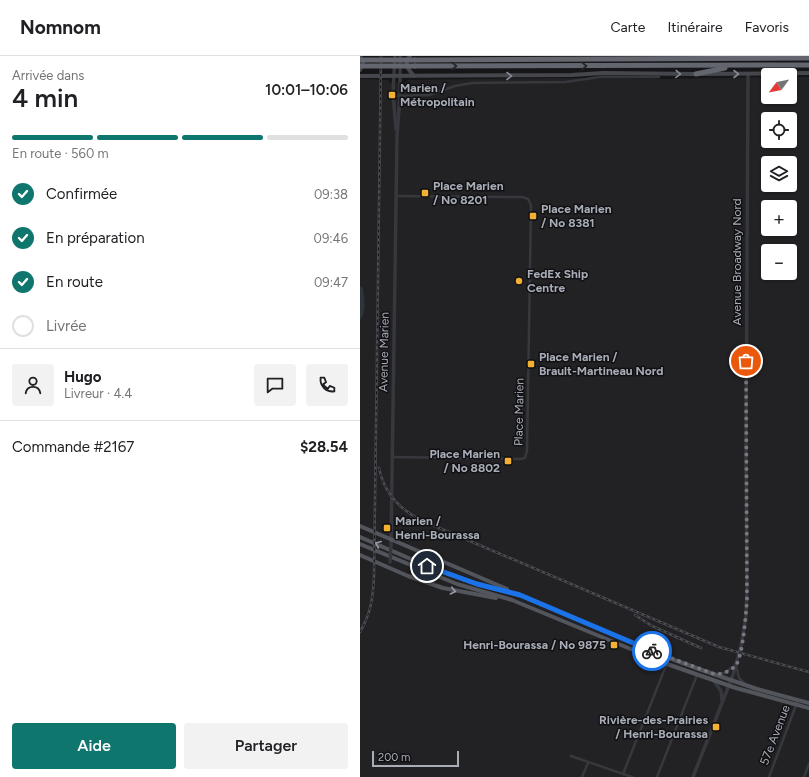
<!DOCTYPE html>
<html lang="fr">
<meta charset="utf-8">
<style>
body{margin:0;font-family:Figtree,sans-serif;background:#f2f2f2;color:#202124;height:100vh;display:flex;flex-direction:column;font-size:15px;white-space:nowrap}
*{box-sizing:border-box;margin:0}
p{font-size:13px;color:#757577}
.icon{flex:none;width:22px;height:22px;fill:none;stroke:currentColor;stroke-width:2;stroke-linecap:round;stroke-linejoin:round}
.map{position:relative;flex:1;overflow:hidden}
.drawer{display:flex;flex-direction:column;background:#fff;width:360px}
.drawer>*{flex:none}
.needle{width:26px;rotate:238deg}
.buttons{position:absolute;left:401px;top:12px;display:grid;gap:8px}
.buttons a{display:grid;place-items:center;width:36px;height:36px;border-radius:4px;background:#fff;box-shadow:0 1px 3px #0004;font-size:20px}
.scale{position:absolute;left:12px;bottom:10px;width:87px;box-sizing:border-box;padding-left:4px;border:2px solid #a8adb8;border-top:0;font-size:11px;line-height:14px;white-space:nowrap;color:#a8adb8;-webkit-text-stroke:3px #111113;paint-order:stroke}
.pin{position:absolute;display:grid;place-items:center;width:34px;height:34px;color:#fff;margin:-17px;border:2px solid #fff;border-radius:50%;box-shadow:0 1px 4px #0007}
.courier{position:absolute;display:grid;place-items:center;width:40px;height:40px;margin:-20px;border:3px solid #1a73e8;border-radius:50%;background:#fff;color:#222;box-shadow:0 1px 5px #0007}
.head em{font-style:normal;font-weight:600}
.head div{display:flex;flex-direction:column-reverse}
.head{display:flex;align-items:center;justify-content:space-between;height:68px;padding:0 12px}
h1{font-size:26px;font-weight:600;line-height:30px}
.bar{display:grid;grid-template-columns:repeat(4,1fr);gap:6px 4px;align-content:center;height:48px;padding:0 12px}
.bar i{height:5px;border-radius:3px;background:#e0e0e0}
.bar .active{background:#0f766e}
.bar p{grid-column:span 4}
.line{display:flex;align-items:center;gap:10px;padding:0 12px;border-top:1px solid #e0e0e0}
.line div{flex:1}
.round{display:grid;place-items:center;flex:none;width:42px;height:42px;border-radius:4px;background:#f2f2f2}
ol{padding:0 12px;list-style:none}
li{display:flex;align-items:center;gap:12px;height:44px}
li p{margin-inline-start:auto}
li .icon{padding:4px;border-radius:50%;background:#0f766e;color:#fff;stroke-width:4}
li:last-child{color:#757577}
li i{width:22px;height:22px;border:2px solid #e0e0e0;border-radius:50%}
.button{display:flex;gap:8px;margin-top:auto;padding:8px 12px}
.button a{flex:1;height:46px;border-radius:4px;background:#0f766e;color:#fff;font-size:16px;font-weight:600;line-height:46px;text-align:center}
.button a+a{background:#f2f2f2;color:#202124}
header{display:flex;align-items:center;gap:24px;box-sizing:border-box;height:56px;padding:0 20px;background:#fff;border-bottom:1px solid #e0e0e0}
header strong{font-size:19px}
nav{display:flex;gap:22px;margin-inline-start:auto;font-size:14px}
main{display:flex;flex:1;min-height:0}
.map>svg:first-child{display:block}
.built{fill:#222225;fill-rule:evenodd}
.water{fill:#2c353c}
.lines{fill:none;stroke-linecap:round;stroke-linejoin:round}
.minor{stroke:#37383d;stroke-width:2.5}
.tertiary{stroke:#37383d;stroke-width:3.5}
.secondary{stroke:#45474d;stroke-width:4}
.primary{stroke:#53555c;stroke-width:4}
.motorway{stroke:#63666e;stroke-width:5}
.rail-casing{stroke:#4a4c52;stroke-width:2.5}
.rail{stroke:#111113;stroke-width:1;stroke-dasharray:3;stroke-linecap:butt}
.tertiary-bridge{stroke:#37383d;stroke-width:3.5}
.motorway-bridge{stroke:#63666e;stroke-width:5}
.oneway{stroke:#26262a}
.oneway2{stroke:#858993}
.oneway3{stroke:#979ba6}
.done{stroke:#757880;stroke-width:4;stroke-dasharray:0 7.2}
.route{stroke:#1a73e8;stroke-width:5}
.poi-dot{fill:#f2b134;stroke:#111113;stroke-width:1.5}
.labels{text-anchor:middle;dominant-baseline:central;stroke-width:3;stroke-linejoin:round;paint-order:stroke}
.poi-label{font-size:12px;font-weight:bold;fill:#a8adb8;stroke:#111113;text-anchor:start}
.street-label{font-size:12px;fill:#a8adb8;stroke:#111113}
</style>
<header>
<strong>Nomnom</strong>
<nav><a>Carte</a><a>Itinéraire</a><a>Favoris</a></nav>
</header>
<main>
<section class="drawer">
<div class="head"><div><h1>4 min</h1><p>Arrivée dans</p></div><em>10:01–10:06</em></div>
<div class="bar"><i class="active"></i><i class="active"></i><i class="active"></i><i></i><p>En route · 560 m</p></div>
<ol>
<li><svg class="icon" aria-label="check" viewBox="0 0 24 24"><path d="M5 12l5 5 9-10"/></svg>Confirmée<p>09:38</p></li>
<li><svg class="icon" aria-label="check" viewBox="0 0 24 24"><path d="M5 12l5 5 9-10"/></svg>En préparation<p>09:46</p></li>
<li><svg class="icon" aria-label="check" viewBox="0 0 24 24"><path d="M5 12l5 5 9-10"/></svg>En route<p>09:47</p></li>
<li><i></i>Livrée</li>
</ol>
<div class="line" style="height:72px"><a class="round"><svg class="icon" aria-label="person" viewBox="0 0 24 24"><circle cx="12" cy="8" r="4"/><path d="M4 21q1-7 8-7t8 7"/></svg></a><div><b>Hugo</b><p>Livreur · 4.4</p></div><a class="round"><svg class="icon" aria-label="chat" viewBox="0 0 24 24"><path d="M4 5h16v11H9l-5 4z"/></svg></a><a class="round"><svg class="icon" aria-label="phone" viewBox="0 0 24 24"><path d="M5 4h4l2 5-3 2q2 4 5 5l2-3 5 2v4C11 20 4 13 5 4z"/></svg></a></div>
<div class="line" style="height:52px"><div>Commande #2167</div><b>$28.54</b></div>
<div class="button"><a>Aide</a><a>Partager</a></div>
</section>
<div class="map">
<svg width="449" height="721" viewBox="0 0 449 721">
<rect width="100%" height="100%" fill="#161618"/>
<path class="built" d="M408,21V41H430V21H449V721H0V23L28,24L30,27H45L48,24L189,22L302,23ZM408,63H430V85H408ZM408,107H430V129H408ZM408,151H430V173H408ZM408,195H430V217H408Z"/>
<path class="water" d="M0,230L3,232C4,241 7,256 0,264Z"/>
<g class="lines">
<g class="minor">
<path d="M33,40L69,39L95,30L112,27L205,26L240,21H299"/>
<path d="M33,401L160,403L165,402L167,395L171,149L168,143L162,141L36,140"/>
<path d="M358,619L364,617L376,609L379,622L384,627"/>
<path d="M211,700L272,721"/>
<path d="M263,718L309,602"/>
<path d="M222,721L228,707"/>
<path d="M297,721L337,619"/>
<path d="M409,721L438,644"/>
<path d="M444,721L449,708"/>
</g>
<g class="tertiary">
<path d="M35,0L33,37L36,73"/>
<path d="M31,489L37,80L40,40V0"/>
<path d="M354,625L361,635L362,644"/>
<path d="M333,721L373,619L381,590L386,560L387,530L386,401L388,18"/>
</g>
<g class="secondary">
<path d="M50,0C43,8 48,13 54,20"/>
<path d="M0,14L3,7L0,0"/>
<path d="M0,20L212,19L243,17L336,18L449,17"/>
</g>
<g class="primary">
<path d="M0,470L147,533"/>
<path d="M0,481L67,510L117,528L160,539L309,602L339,613L397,633L449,647"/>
<path d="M0,488L97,528L152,544L307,608L376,632L449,652"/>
<path d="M0,499L48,520L83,532L136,542"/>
</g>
<g class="motorway">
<path d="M55,4L449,2"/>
<path d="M55,10L449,9"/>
<path d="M336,18L365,12"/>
</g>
<g class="rail-casing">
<g id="rail">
<path d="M19,412C24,437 40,454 63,465L359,591L449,616"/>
<path d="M275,559L292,570L341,592"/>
<path d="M0,576C11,557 13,542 14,520L21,0"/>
</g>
</g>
<use href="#rail" class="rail"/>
<path class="tertiary-bridge" d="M30,506L31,489"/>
<g class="motorway-bridge">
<path d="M0,4H55"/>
<path d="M0,10H55"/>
</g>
</g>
<defs><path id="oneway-chevron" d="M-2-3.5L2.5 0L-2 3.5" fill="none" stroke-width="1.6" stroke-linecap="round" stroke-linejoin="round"/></defs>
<g class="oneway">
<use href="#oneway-chevron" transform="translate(94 10)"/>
<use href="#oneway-chevron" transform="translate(224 10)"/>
</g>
<g class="oneway2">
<use href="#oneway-chevron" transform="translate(318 18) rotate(2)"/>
<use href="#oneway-chevron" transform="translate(376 18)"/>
<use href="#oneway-chevron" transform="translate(149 20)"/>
</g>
<g class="oneway3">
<use href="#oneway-chevron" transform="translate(18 488) rotate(-157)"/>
<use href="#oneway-chevron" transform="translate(93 535) rotate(12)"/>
</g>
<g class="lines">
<path class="done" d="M292,595L354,618C361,619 371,615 376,609C383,599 386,557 387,544L386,305"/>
<path class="route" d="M67,510L117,528L160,539L292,595"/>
</g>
<g class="poi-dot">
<rect x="28" y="35" width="8" height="8" rx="2"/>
<rect x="61" y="133" width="8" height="8" rx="2"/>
<rect x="169" y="156" width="8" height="8" rx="2"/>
<circle cx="159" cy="225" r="4"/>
<rect x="167" y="304" width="8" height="8" rx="2"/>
<rect x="144" y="401" width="8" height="8" rx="2"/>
<rect x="23" y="468" width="8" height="8" rx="2"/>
<rect x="250" y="585" width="8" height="8" rx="2"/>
<rect x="352" y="667" width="8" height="8" rx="2"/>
</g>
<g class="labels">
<g class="poi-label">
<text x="40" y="32">Marien /<tspan x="40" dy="14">Métropolitain</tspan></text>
<text x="73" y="130">Place Marien<tspan x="73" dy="14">/ No 8201</tspan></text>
<text x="181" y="153">Place Marien<tspan x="181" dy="14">/ No 8381</tspan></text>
<text x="167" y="218">FedEx Ship<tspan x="167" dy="14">Centre</tspan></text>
<text x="179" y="301">Place Marien /<tspan x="179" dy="14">Brault-Martineau Nord</tspan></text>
<text x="140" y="398" text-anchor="end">Place Marien<tspan x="140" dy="14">/ No 8802</tspan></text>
<text x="35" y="465">Marien /<tspan x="35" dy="14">Henri-Bourassa</tspan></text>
<text x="246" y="589" text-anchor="end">Henri-Bourassa / No 9875</text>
<text x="348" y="664" text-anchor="end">Rivière-des-Prairies<tspan x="348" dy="14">/ Henri-Bourassa</tspan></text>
</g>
<g class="street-label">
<text transform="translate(377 206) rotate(-90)">Avenue Broadway Nord</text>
<text transform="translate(24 296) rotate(-89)">Avenue Marien</text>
<text transform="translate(159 356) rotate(-89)">Place Marien</text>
<text transform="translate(415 679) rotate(-69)">57e Avenue</text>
</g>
</g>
</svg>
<div class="buttons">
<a><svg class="needle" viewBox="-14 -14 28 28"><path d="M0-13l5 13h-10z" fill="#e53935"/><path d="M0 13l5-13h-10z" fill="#757577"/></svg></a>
<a><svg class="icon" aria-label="locate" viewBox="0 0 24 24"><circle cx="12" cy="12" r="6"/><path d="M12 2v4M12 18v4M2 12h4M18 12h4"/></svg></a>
<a><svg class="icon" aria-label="layers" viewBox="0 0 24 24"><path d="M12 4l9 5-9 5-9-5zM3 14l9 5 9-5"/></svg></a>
<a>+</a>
<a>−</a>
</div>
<div class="scale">200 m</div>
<div class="pin" style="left:386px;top:305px;background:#ea580c"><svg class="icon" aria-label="bag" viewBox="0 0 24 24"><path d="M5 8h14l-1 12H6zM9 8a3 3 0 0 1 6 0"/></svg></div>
<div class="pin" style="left:67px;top:510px;background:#1f2937"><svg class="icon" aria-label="home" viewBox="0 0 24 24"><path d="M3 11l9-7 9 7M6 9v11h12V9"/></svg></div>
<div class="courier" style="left:292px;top:595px"><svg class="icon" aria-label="bike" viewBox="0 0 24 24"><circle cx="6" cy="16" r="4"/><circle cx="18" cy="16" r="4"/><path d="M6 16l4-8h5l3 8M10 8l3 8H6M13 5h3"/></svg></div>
</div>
</main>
